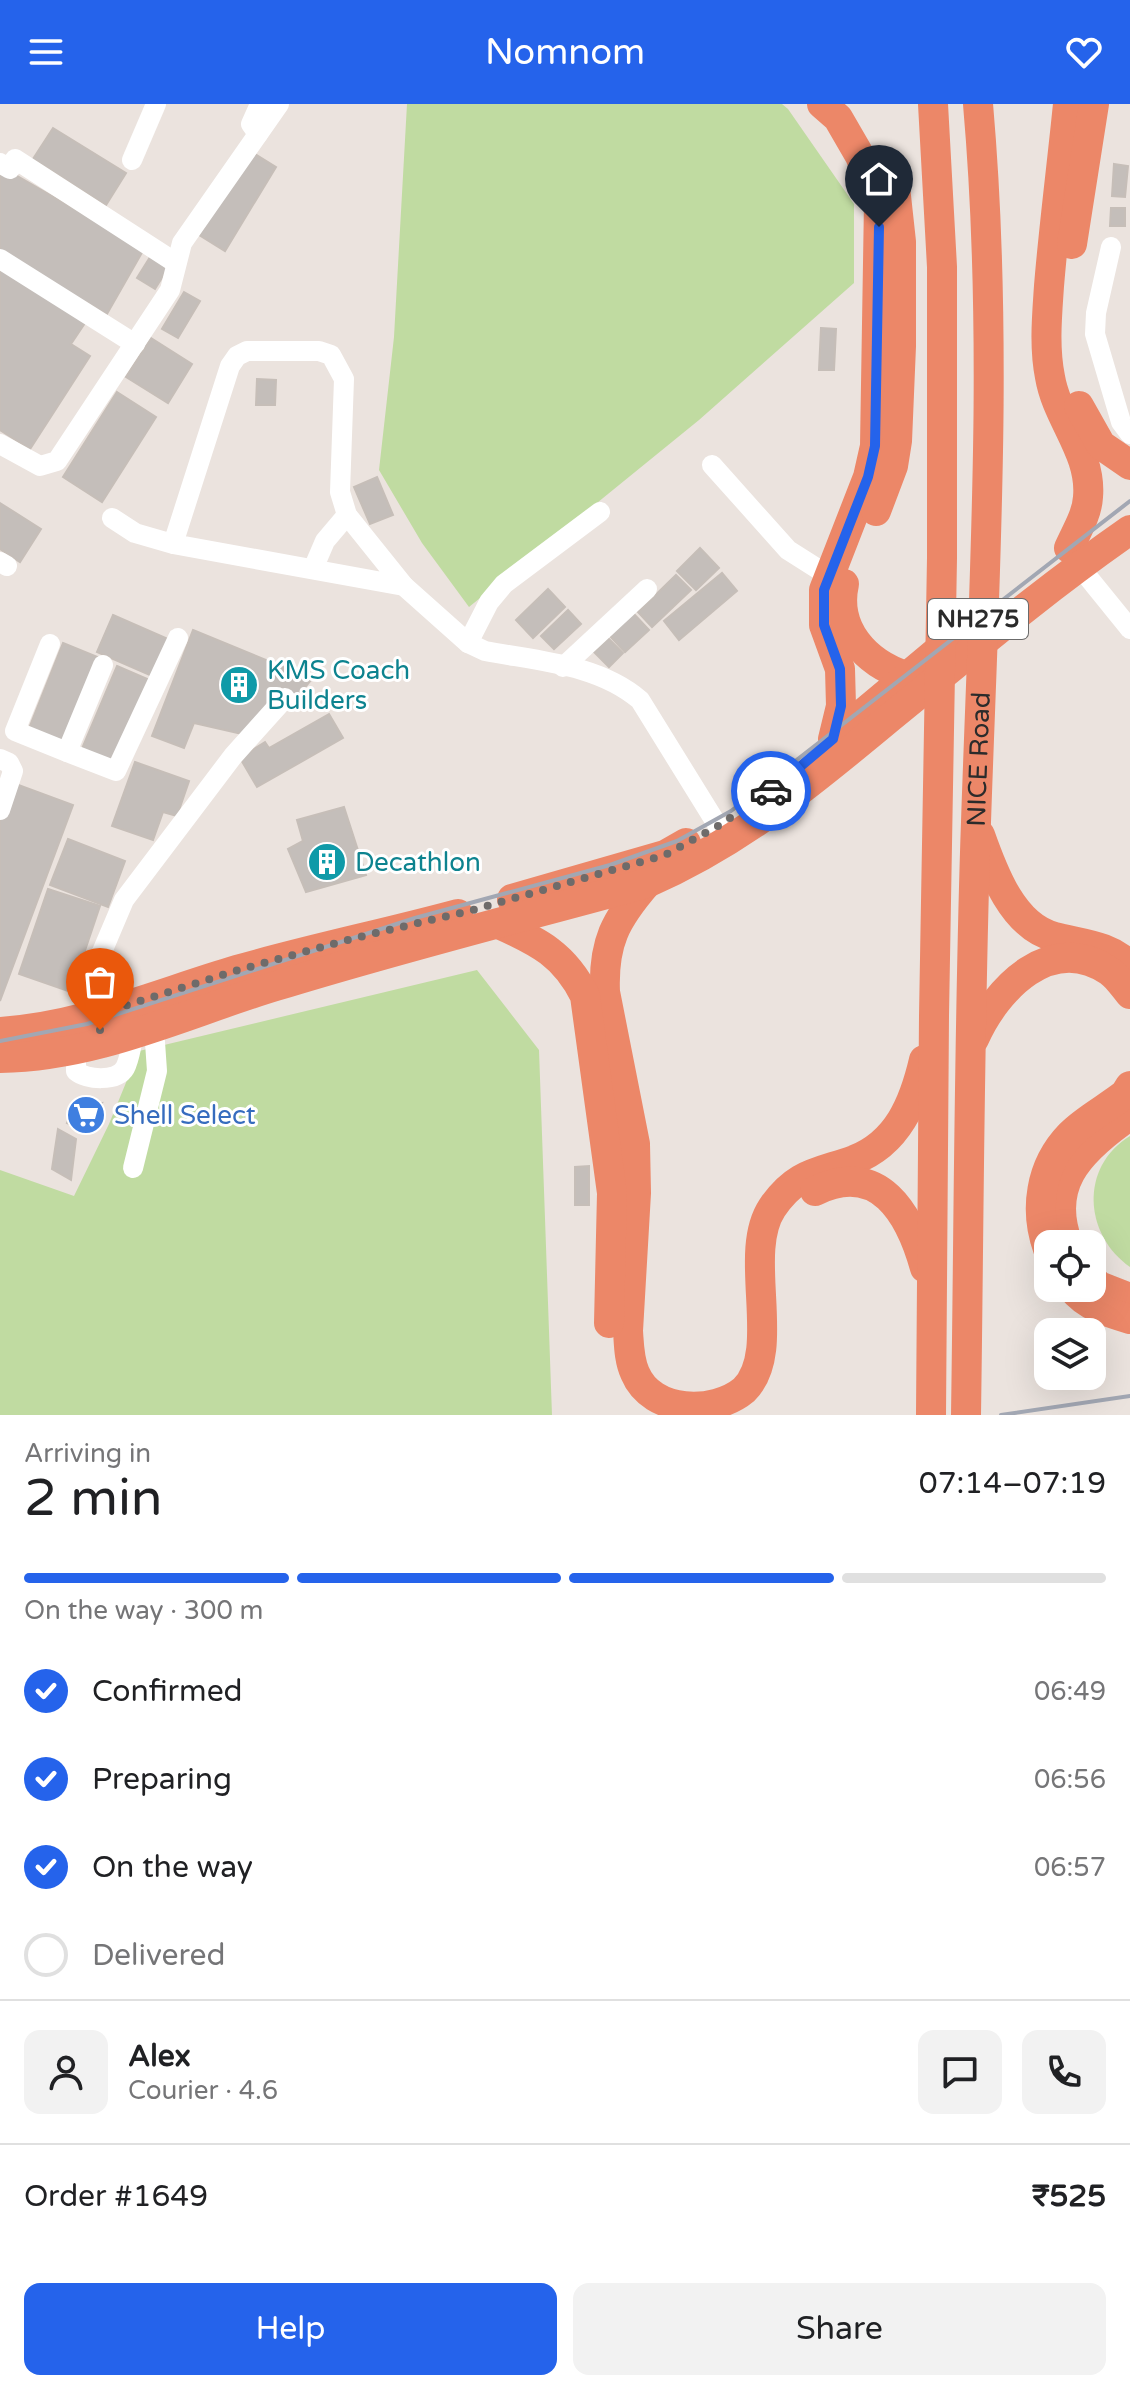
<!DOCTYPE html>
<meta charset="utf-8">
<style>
body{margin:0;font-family:"Varela Round",sans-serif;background:#f2f2f2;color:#202124;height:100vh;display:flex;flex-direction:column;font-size:30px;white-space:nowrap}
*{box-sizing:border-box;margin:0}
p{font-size:26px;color:#757577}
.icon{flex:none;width:44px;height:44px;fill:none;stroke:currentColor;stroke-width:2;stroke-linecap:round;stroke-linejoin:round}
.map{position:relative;height:1311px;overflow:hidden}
.panel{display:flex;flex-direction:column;background:#fff;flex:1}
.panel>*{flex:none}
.fabs{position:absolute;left:1034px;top:1126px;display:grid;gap:16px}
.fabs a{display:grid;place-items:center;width:72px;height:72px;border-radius:16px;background:#fff;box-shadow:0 8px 32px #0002;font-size:40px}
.pin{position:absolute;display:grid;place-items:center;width:68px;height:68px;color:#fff;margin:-82px -34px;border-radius:50% 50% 50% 0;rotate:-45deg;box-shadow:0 0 8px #0007}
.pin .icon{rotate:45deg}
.courier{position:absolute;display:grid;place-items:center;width:80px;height:80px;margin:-40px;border:6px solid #2563eb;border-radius:50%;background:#fff;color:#222;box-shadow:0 2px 10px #0007}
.headline em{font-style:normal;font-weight:600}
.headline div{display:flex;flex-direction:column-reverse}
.headline{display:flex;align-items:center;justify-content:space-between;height:136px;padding:0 24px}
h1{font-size:52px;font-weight:600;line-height:60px}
.bar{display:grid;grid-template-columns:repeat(4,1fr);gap:12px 8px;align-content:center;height:96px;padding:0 24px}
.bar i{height:10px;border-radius:6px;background:#e0e0e0}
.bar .active{background:#2563eb}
.bar p{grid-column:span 4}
.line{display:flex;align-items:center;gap:20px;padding:0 24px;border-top:2px solid #e0e0e0}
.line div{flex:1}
.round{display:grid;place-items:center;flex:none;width:84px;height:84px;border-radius:16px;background:#f2f2f2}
ol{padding:0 24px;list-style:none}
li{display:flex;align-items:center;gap:24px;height:88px}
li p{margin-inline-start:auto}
li .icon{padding:8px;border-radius:50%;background:#2563eb;color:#fff;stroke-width:4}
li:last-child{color:#757577}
li i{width:44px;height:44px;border:4px solid #e0e0e0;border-radius:50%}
.button{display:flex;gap:16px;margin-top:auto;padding:16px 24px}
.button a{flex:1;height:92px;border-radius:16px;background:#2563eb;color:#fff;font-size:32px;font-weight:600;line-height:92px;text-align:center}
.button a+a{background:#f2f2f2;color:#202124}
header{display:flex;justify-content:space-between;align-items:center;height:104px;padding:0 24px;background:#2563eb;color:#fff;font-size:36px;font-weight:600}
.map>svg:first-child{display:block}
.green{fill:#c0dba1}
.building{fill:#c4beba;stroke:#c6beb8;stroke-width:2}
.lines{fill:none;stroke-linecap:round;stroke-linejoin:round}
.minor{stroke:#fff;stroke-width:20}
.highway{stroke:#ec8768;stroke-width:30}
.rail{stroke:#a2a7b3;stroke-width:4}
.done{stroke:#6e6b6a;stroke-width:8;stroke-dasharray:0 14.4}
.route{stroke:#2563eb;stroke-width:10}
.labels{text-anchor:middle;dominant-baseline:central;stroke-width:6;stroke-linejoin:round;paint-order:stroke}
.shield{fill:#fff;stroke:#6b6b6b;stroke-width:2}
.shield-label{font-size:24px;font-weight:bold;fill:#2b2b2b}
.culture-label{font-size:26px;fill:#0d838f;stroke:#fff;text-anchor:start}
.street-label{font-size:26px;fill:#2b2b2b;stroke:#fff}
.shop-label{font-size:26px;fill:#366cbe;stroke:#fff;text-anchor:start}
</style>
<header><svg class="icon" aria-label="menu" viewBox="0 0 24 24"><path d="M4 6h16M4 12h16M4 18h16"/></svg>Nomnom<svg class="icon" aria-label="heart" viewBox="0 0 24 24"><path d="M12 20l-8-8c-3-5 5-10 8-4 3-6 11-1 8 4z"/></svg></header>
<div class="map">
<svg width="1130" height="1311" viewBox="0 0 1130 1311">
<rect width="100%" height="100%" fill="#ebe3de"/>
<g class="green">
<path d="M407,0H782L788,5L854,100V179L699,316L469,503L422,439L379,366L394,233Z"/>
<path d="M477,866L539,946L552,1311H0V1066L74,1092L109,1020L139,947Z"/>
<path d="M1130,1032V1163C1084,1131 1079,1063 1130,1032Z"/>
</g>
<g class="building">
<path d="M53,24L126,69L106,101L33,55Z"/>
<path d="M250,47L276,63L225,147L199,131Z"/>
<path d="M1114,60L1128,62L1125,93L1112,92Z"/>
<path d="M0,62L144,145L107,210L0,149Z"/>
<path d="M1111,104H1125V122H1110Z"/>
<path d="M150,153L168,164L155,185L137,174Z"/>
<path d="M0,160L87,216L71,240L90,252L30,345L0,326Z"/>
<path d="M184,188L200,197L178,234L162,225Z"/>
<path d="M821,224L836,225L834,266H819Z"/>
<path d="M151,234L192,260L168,299L126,273Z"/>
<path d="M257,275L276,276L275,301H256Z"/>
<path d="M117,288L156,313L102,398L63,373Z"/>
<path d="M377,373L393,411L370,420L354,383Z"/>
<path d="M0,399L41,425L20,458L0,445Z"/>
<path d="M700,444L719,464L696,486L677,467Z"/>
<path d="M722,469L737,487L679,536L664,517Z"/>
<path d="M676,471L691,486L652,523L638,508Z"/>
<path d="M548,485L565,503L533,534L516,516Z"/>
<path d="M568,506L581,520L554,545L541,532Z"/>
<path d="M633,509L649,526L625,548L609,531Z"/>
<path d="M113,511L168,535L152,572L97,548Z"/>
<path d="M193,526L312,575L297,593L285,587L246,631L194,619L184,644L152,632Z"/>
<path d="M608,534L623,549L609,563L594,548Z"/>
<path d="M63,539L100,554L65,642L28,627Z"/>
<path d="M117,562L152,577L116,662L81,647Z"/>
<path d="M329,610L343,634L257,683L240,654L265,638L269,644Z"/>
<path d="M135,658L189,677L177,712L163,708L153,736L112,722Z"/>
<path d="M13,679L73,701L0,897V713Z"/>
<path d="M344,703L366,771L306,788L288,745L303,737L297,716Z"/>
<path d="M68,735L125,757L108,803L50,781Z"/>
<path d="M48,785L100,802L71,888L19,870Z"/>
<path d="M102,999L88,1029L67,1019L74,1005L78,1007L80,1003Z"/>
<path d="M58,1025L76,1035L71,1076L52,1065Z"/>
<path d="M589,1062V1101H575V1063Z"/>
</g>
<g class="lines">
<g class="minor">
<path d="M258,30L251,20L260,0"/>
<path d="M132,56L156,0"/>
<path d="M0,59L10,65L15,55L176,159"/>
<path d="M1111,143L1096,209L1095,230L1121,318L1130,330"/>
<path d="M0,155L135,240"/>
<path d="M0,340L40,362L57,357L170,186L182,139L279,0"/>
<path d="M712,361L788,446L829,472"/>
<path d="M112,414L135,429L173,440L404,482L347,411L340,388L344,275L331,251L319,247H247L237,252L230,262L173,440"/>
<path d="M0,458L7,462"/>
<path d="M1079,462L1130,525"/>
<path d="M313,465L325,437L347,411"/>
<path d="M404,482L468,539L485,547C537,557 598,560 640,596L718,722"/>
<path d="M468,539L489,498L504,480L600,408"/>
<path d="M50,540L15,627L67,648"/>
<path d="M103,561L67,648L116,667L178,534"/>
<path d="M563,563L647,485"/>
<path d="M0,655L9,659L13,667L0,706"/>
<path d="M92,911L93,869L124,796L233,652L285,594"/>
<path d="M76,946V967C86,976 117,978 125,964C130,955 131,941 134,931"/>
<path d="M133,1064L157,967L154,924"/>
</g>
<g class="highway">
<path d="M822,0L838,14L860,52L879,98L875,342L868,373L824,486V521L840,565L841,602L833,635"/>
<path d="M1068,0C1062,61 1054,121 1049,182C1047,212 1044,243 1050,273C1057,315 1092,349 1088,393C1087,411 1076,428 1069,444"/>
<path d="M1072,140L1094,0"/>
<path d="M1079,302L1101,341L1130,361"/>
<path d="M876,407L893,362L897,337L901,242V138L895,83"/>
<path d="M844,480C834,525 866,559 906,572"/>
<path d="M836,632L952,535"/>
<path d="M980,731C993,768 1013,823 1055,833C1082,840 1110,841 1130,862"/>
<path d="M647,779C615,816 603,839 605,888L635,1040L636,1089L628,1227C629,1241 629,1256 635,1269C652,1310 714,1311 744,1286C784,1247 741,1151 772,1104C796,1068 818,1069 854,1056C898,1039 914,999 924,956"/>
<path d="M512,795L665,751L686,739"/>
<path d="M499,820C539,838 565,851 585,892L612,1089L609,1219"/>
<path d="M0,928C82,923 159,889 237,866C310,845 384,830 458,810"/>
<path d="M974,935C996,885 1051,827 1109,867C1117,872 1124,883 1130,890"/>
<path d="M0,954C100,952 183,910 276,882C399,844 523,813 647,779C739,739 810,680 887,616C967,551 1045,485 1130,426"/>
<path d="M815,1087C879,1055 910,1110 925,1164"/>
<path d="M1068,1140C1046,1082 1078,1049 1122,1017"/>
<path d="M1048,1145C1034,1106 1040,1062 1070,1031C1084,1016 1109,1003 1125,990L1130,982"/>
<path d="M1092,1175L1099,1182L1130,1194"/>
<path d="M1072,1184C1086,1202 1109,1209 1130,1215"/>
<path d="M931,1311L934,912L942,454V163L933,0"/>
<path id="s1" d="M966,1311C969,1113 969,915 976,718C984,479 999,238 978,0"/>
</g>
<g class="rail">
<path d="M0,937L87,920L415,814L610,761L677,737L731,707L1130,397"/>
<path d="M1001,1311L1130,1292"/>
</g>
</g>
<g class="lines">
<path class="done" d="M100,926L102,909L235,867L351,835L473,806L665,751L718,722L771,687"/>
<path class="route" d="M771,687L833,635L841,602L840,565L824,521V486L868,373L875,342L879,123"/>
</g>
<defs>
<g id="building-disc" transform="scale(2)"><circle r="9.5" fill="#0f9aa8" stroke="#fff"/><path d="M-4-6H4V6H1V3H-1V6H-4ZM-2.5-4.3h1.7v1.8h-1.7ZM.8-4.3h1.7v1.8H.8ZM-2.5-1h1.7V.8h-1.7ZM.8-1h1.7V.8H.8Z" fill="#fff"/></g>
<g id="supermarket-disc" transform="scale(2)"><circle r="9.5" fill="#3f7fe0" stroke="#fff"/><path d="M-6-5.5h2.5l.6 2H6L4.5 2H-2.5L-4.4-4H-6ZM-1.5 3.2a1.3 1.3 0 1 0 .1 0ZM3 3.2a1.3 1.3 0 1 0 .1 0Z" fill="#fff"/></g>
</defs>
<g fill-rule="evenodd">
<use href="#building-disc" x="239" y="581"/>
<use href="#building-disc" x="327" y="758"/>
<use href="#supermarket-disc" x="86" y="1011"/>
</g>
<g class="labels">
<rect class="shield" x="928" y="495" width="100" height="40" rx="6"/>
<g class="shield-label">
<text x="978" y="515">NH275</text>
</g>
<g class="culture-label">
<text x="267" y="566">KMS Coach<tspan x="267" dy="30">Builders</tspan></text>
<text x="355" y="758">Decathlon</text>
</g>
<g class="street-label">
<text stroke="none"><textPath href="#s1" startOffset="656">NICE Road</textPath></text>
</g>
<g class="shop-label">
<text x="114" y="1011">Shell Select</text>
</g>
</g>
</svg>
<div class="fabs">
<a><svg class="icon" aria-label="locate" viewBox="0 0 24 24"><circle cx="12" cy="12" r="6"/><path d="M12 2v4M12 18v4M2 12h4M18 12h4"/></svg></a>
<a><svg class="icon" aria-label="layers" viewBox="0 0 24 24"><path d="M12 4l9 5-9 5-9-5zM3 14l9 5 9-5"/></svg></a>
</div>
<div class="pin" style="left:100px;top:926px;background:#ea580c"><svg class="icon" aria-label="bag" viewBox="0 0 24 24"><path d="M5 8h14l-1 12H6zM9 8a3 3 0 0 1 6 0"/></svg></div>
<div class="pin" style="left:879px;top:123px;background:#1f2937"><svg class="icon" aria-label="home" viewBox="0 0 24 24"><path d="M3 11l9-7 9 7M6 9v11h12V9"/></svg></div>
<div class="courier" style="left:771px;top:687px"><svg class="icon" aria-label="car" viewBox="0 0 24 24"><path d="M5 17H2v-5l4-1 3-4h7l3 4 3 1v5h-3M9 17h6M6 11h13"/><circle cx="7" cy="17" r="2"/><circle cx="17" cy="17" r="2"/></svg></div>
</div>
<section class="panel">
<div class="headline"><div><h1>2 min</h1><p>Arriving in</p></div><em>07:14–07:19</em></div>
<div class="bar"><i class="active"></i><i class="active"></i><i class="active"></i><i></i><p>On the way · 300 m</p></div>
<ol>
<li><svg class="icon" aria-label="check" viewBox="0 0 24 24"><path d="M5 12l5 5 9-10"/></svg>Confirmed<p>06:49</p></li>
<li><svg class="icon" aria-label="check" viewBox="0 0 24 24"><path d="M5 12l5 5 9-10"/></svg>Preparing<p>06:56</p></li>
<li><svg class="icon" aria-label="check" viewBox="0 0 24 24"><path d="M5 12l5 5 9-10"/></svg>On the way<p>06:57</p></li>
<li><i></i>Delivered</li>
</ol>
<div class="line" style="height:144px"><a class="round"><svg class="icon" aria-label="person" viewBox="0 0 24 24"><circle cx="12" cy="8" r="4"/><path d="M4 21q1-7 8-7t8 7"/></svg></a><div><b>Alex</b><p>Courier · 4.6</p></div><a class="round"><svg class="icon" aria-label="chat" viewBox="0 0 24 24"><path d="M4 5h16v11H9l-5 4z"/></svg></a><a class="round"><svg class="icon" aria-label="phone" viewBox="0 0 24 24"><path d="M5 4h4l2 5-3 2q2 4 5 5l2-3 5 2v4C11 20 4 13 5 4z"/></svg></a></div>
<div class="line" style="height:104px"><div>Order #1649</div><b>₹525</b></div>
<div class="button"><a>Help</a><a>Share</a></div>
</section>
